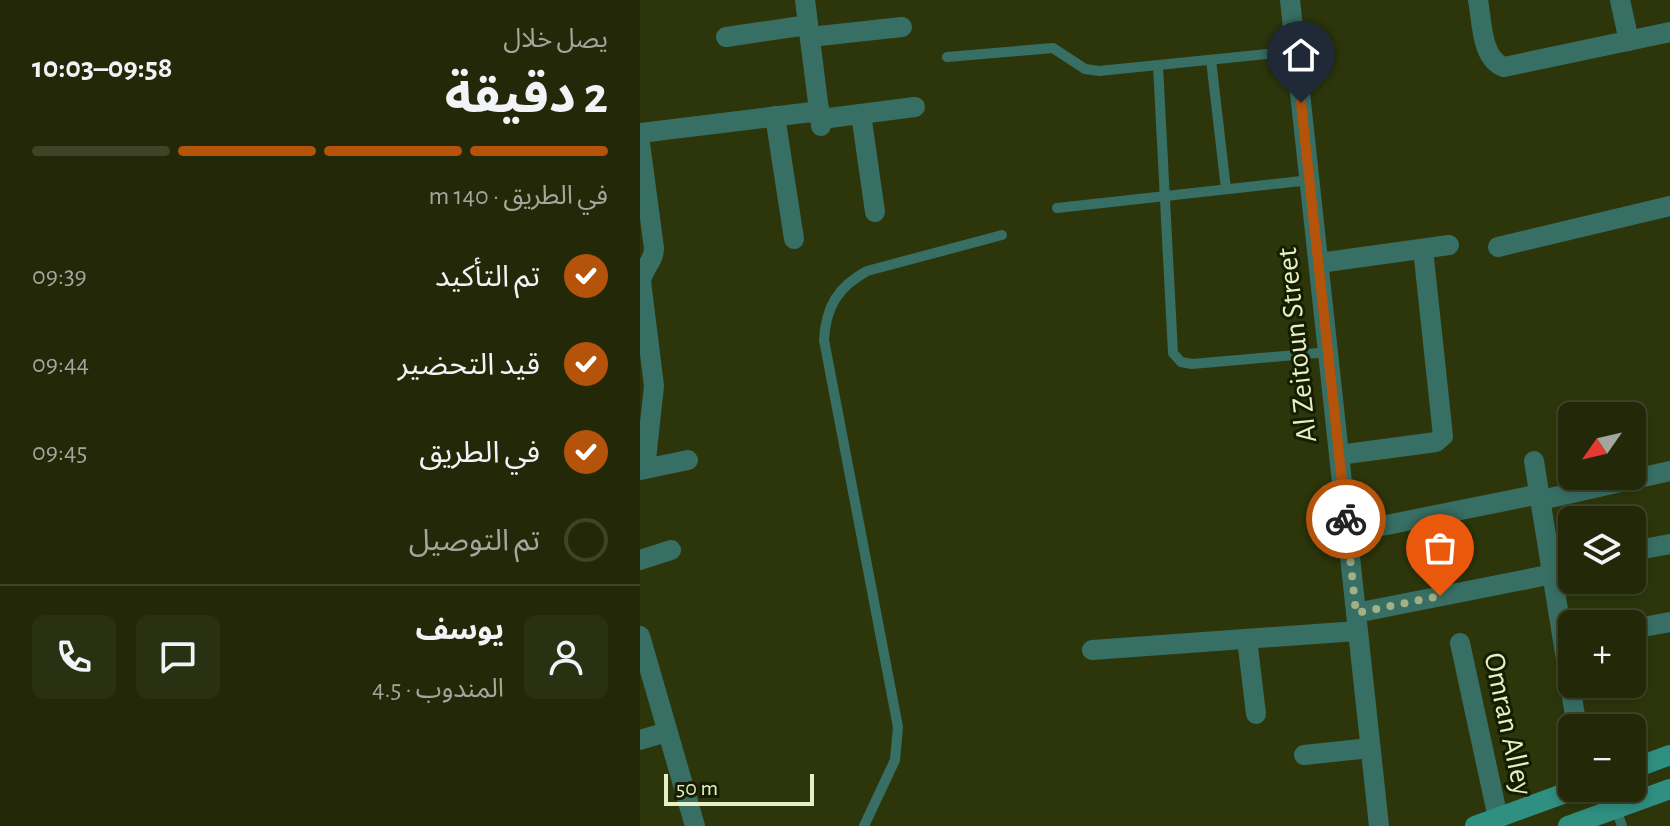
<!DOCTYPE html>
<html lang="ar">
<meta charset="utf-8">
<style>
body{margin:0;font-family:"Alegreya Sans","Noto Sans Arabic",sans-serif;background:#2a3012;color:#f1f3f6;direction:rtl;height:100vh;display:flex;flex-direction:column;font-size:30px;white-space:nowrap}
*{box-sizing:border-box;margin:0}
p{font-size:26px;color:#a2a69c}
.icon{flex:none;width:44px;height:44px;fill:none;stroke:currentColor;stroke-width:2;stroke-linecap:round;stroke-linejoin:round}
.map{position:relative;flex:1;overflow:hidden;direction:ltr}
.side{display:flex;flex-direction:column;background:#222808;width:640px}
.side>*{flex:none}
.needle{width:52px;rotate:236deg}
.controls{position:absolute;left:918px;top:402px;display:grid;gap:16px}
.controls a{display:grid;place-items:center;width:88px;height:88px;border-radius:12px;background:#222808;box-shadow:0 4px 12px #0003,0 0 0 2px #3f4429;font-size:40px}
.scale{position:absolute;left:24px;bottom:20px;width:150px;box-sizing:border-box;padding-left:8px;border:4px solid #e5f0c8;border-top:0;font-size:22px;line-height:28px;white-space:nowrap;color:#e5f0c8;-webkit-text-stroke:6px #161d00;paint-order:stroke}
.pin{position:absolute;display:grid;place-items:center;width:68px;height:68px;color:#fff;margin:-82px -34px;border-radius:50% 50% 50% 0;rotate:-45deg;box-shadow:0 0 8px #0007}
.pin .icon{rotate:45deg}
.courier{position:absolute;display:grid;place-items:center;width:80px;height:80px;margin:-40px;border:6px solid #b45309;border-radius:50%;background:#fff;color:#222;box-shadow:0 2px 10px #0007}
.overview em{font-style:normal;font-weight:700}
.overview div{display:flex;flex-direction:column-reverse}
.overview{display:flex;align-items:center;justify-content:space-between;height:136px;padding:0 32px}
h1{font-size:52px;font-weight:700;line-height:60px}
.bar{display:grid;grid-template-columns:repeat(4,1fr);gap:12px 8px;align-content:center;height:96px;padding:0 32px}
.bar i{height:10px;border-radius:6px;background:#3f4429}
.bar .active{background:#b45309}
.bar p{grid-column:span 4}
.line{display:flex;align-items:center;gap:20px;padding:0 32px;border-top:2px solid #3f4429}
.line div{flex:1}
.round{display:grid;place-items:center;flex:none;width:84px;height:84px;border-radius:12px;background:#2a3012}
ol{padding:0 32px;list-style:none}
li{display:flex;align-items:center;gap:24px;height:88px}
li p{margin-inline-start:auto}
li .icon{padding:8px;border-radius:50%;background:#b45309;color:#fff;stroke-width:4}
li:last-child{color:#a2a69c}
li i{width:44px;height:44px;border:4px solid #3f4429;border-radius:50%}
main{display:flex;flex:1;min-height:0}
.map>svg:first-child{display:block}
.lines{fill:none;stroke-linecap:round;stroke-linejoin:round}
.lane{stroke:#386f64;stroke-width:10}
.street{stroke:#386f64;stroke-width:20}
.secondary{stroke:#2f9081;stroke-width:20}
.done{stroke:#a5af86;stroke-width:8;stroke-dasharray:0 14.4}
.route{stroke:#b45309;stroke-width:10}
.labels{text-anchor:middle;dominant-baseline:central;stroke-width:6;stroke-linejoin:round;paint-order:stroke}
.street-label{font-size:30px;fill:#e5f0c8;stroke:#161d00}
</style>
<main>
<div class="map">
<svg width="1030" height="826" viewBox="0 0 1030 826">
<rect width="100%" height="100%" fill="#2d360b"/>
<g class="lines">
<g class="lane">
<path d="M307,57L413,48L445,69L459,71L656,51"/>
<path d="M571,60L586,189"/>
<path d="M518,66L533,353L541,362L552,364L689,352"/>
<path d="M417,208L670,180"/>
<path d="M976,809L982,826"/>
<path d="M224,826L255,760L258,727L184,340C186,306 198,287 227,271L362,235"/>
</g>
<g class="street">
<path d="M165,0L181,126"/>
<path d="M650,0L739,826"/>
<path d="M838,0C842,21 841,59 864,67L1030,32"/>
<path d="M980,0L989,41"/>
<path d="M86,37L168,25"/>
<path d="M170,37L262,27"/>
<path d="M221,114L235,212"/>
<path d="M135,116L154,239"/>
<path d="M181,119L275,107"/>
<path d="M0,133L180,111"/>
<path d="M0,143L14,248C14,261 4,267 1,281L14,386L5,469"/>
<path d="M858,247L1030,206"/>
<path d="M679,263L809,245"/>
<path d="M699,455L796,442L803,436L783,249"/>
<path d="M894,461L937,728"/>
<path d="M0,470L48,460"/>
<path d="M901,500L1030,471"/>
<path d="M707,533L900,494"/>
<path d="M992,551L1030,544"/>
<path d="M0,560L31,550"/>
<path d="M716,613L913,574"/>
<path d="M992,629L1030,622"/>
<path d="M0,636L55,826"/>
<path d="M607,639L616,714"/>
<path d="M820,643L858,818"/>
<path d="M452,650L717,631"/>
<path d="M0,740L27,732"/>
<path d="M664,755L730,748"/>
</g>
<g class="secondary">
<path d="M992,769L1030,755"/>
<path d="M835,826L939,788"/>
<path d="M928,826L1030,789"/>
</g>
</g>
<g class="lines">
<path class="done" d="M706,519L716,613L800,596"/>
<path class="route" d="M661,103L706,519"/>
</g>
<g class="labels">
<g class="street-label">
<text transform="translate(657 345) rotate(-96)">Al Zeitoun Street</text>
<text transform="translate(868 724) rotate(78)">Omran Alley</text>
</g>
</g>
</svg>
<div class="controls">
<a><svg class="needle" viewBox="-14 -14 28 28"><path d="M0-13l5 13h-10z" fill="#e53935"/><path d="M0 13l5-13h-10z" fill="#a2a69c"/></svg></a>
<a><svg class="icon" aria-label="layers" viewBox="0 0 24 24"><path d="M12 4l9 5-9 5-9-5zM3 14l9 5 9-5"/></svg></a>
<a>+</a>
<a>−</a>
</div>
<div class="scale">50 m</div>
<div class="pin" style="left:800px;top:596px;background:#ea580c"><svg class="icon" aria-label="bag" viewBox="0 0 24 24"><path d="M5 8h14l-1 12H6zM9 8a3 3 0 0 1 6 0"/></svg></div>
<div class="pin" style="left:661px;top:103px;background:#1f2937"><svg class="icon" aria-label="home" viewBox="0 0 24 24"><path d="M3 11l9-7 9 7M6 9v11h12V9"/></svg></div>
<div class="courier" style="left:706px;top:519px"><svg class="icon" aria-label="bike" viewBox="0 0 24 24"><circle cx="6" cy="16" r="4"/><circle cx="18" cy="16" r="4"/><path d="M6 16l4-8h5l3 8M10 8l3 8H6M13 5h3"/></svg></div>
</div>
<section class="side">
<div class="overview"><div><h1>2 دقيقة</h1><p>يصل خلال</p></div><em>09:58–10:03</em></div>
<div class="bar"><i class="active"></i><i class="active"></i><i class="active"></i><i></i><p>في الطريق · 140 m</p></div>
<ol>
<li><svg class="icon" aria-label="check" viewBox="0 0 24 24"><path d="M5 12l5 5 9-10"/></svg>تم التأكيد<p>09:39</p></li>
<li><svg class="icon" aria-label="check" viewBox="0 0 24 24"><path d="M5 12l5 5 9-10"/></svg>قيد التحضير<p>09:44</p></li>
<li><svg class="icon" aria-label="check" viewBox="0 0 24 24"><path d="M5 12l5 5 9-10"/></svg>في الطريق<p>09:45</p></li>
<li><i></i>تم التوصيل</li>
</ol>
<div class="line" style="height:144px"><a class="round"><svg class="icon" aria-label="person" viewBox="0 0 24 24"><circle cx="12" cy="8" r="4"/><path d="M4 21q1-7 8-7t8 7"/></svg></a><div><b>يوسف</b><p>المندوب · 4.5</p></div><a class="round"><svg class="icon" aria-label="chat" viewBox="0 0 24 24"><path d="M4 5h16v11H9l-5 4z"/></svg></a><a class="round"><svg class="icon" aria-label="phone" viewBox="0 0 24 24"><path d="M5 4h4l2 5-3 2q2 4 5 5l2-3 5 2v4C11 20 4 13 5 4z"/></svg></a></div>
</section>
</main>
